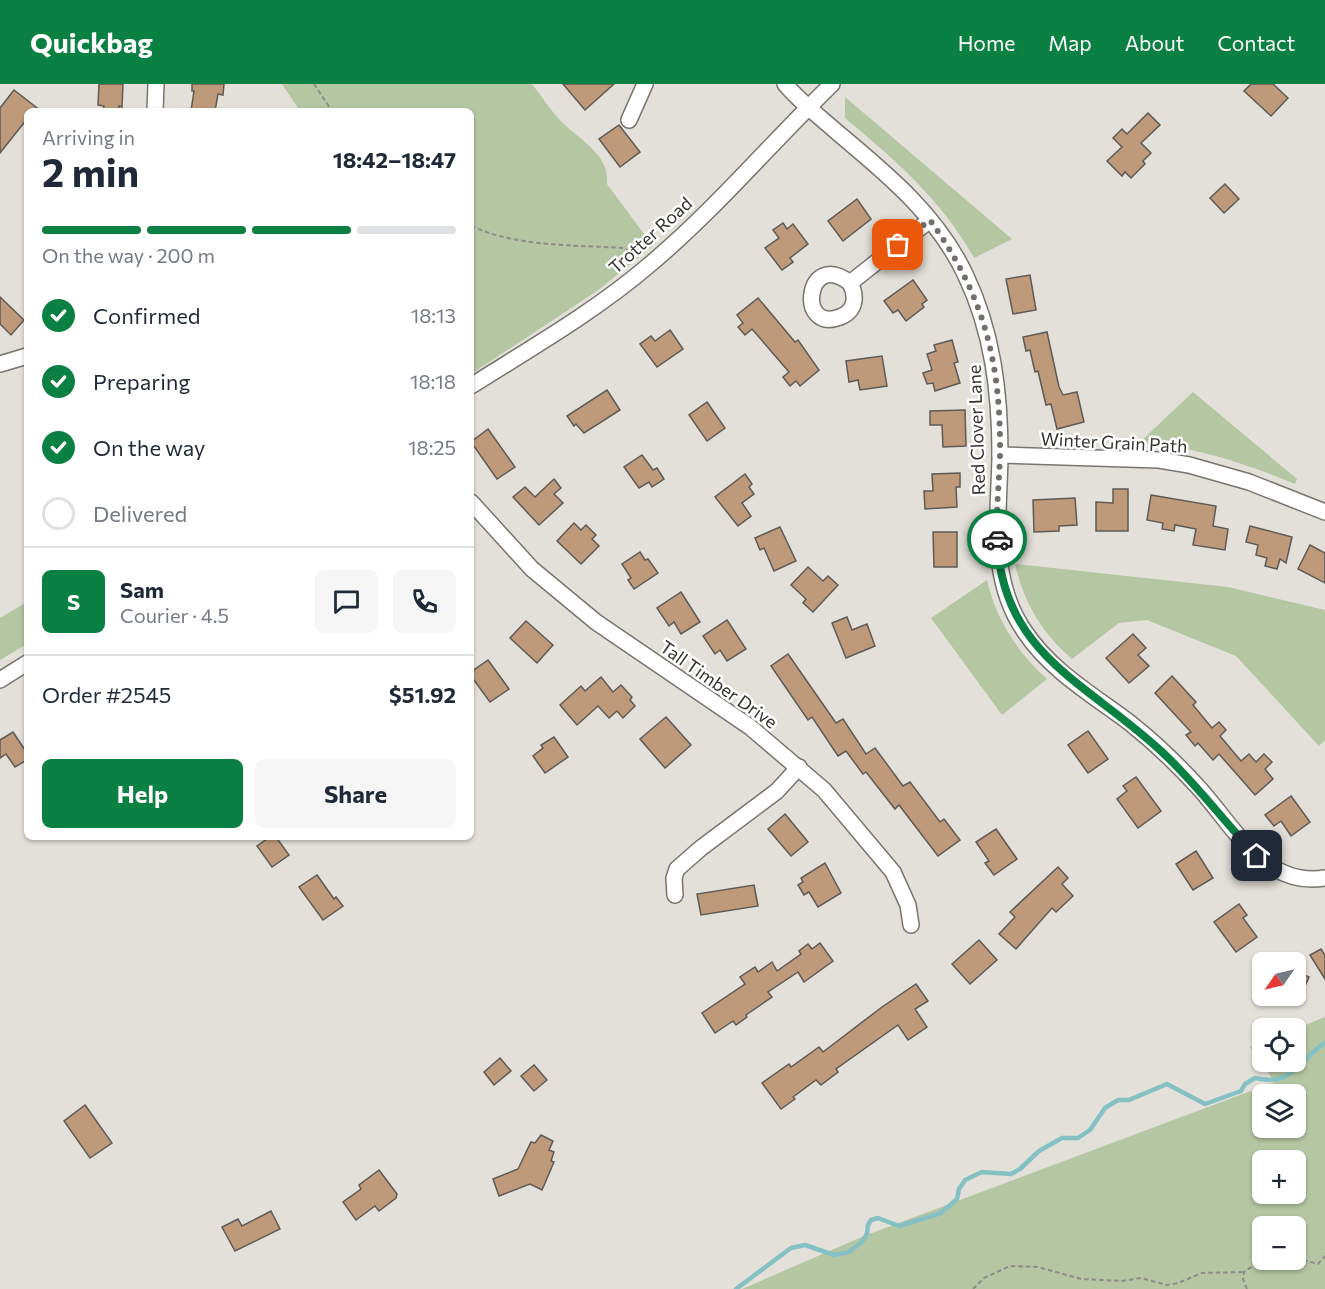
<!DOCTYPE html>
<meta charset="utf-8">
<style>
body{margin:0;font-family:Commissioner,sans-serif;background:#f6f6f7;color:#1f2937;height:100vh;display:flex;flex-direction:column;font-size:22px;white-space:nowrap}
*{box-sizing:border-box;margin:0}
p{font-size:20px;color:#747a83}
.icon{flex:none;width:33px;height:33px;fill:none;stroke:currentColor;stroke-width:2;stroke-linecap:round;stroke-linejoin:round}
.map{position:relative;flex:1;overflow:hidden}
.sheet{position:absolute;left:24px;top:24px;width:450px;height:732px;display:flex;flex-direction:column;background:#fff;border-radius:9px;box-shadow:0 2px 4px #0004}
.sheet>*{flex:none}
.needle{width:39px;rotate:236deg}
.tools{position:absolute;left:1252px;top:868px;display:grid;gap:12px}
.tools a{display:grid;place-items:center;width:54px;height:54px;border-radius:9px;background:#fff;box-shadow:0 2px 4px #0004;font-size:30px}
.pin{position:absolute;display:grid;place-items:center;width:51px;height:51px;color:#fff;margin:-26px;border-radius:12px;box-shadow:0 3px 9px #0006}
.courier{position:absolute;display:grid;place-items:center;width:60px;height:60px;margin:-30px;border:4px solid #0b8043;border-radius:50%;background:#fff;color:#222;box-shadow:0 2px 8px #0007}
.overview em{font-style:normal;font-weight:700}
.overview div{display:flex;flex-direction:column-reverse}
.overview{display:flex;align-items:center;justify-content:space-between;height:102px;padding:0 18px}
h1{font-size:39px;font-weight:700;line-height:45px}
.bar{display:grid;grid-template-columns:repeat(4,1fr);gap:9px 6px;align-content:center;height:72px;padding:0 18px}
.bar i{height:8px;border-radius:4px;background:#e0e1e3}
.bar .selected{background:#0b8043}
.bar p{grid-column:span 4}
.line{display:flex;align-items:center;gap:15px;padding:0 18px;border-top:2px solid #e0e1e3}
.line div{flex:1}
.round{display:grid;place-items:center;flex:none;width:63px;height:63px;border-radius:9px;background:#f6f6f7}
ol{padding:0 18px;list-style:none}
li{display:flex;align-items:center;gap:18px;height:66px}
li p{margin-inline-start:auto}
li .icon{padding:6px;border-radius:50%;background:#0b8043;color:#fff;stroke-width:4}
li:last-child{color:#747a83}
li i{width:33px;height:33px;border:3px solid #e0e1e3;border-radius:50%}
.primary-button{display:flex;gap:12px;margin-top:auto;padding:12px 18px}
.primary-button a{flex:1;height:69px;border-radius:9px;background:#0b8043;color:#fff;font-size:24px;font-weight:700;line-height:69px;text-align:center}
.primary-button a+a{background:#f6f6f7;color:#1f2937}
header{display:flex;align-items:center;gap:36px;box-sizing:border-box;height:84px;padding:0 30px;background:#0b8043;color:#fff}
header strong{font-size:28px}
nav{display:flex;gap:33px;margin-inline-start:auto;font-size:21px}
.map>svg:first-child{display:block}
.green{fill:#b5c6a2;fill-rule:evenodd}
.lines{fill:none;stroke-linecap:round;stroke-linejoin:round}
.stream{stroke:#85c1c4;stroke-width:4.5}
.building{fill:#be9a7a;stroke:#5f5a56;stroke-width:1.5}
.minor-casing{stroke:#78756f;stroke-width:18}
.path{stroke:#8e8c87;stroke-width:2;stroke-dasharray:4.5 3;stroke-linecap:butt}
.minor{stroke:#fff;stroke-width:15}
.done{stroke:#71706b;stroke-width:6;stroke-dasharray:0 10.8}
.route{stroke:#0b8043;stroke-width:8}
.labels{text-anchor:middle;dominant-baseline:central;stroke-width:5;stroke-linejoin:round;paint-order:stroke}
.street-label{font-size:18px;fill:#343330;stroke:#fff}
</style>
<header>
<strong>Quickbag</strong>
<nav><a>Home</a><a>Map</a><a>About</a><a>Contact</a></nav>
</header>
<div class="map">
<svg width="1325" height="1205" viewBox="0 0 1325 1205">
<rect width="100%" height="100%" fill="#e3e0d9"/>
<g class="green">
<path d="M282,0H532C541,11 549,24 558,34C575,54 610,68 607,100L653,162L597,207L471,290V27H300Z"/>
<path d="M845,13L1012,155L974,174C942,116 895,76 845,34Z"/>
<path d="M1193,308L1297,395L1295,400C1244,379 1194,362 1139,359Z"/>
<path d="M1015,480L1228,503L1325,526V656L1319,662L1236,572L1147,536L1119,539L1072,575C1042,549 1024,519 1015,480Z"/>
<path d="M987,496C996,535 1017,568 1047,595L1002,631L931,534Z"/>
<path d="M27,518V560L0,576V534Z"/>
<path d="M1325,933V1205H742L864,1152L1275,998L1250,963L1263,958V978H1296L1295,945ZM1263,1011H1296V1044H1263ZM1263,1077H1296V1110H1263ZM1263,1143H1296V1176H1263Z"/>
</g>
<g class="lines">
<path class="stream" d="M736,1205L791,1164L805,1161L834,1171L849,1168L862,1158L867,1150L868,1141L871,1136L878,1134L899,1142L941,1129L957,1115L959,1105L965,1096L982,1088L1011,1090L1020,1085L1039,1067L1062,1054H1078L1090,1046L1105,1024L1118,1016H1129L1167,1000L1205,1020L1241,1007L1245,1000L1255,994C1294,1003 1298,976 1325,959"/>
</g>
<g class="building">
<path d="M99,0H123L122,23L119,22V27H103L104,22L98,21Z"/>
<path d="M192,0H224L223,11L218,10L215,27H191L194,7H192Z"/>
<path d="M563,0H614L585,26Z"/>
<path d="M1251,0H1273L1288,14L1271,32L1244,7Z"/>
<path d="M14,6L41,27H27V35L0,69V24Z"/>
<path d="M1148,29L1160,41L1141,59L1151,69L1143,77L1145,80L1131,94L1125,88L1122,92L1107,77L1122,63L1113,54L1122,45L1127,50Z"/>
<path d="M619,41L640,68L620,83L599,55Z"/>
<path d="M1225,100L1239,115L1224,129L1210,114Z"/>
<path d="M857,115L871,135L843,157L828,137Z"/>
<path d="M783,139L787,145L793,140L808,160L790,174L793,178L782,186L765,164L779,154L773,146Z"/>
<path d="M1030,191L1036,226L1013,230L1006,195Z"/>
<path d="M913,196L927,216L922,220L924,223L906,237L898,226L893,229L884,217Z"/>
<path d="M0,213L24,236L11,251L0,240Z"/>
<path d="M758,214L795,258L798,256L819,286L800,302L796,297L790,302L783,293L789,288L752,245L745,251L738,243L743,239L737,231Z"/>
<path d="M670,246L683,265L657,283L640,260L651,252L655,257Z"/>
<path d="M1047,248L1059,303L1063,311L1077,308L1084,338L1057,345L1051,320L1046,321L1038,287L1035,288L1030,266L1026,267L1023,253Z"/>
<path d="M952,256L958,278L954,279L960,299L935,307L933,299L927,300L923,289L932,286L927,270L936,267L934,261Z"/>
<path d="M882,272L887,302L860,306L858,296L849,298L846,277Z"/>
<path d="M607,306L620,326L584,349L576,340L574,342L567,332Z"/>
<path d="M707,318L725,344L707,357L689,331Z"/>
<path d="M965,326L966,362L943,363L942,341H930V327Z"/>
<path d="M488,345L515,383L497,395L471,358Z"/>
<path d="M642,371L653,386L657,384L664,395L652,403L649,398L639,404L624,383Z"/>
<path d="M960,389V403H956L957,423L925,425L924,407H933L932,390Z"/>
<path d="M745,390L752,400L749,403L754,410L742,419L751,432L738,442L715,413Z"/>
<path d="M554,395L561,404L554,410L563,419L539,441L513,413L525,403L535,413Z"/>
<path d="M1113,405H1128V447H1096V418L1113,419Z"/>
<path d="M1151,411L1216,422L1213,442L1228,445L1225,466L1193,461L1196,445L1175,441L1174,447L1162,445L1163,439L1147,436Z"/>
<path d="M1075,414L1077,441L1059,442V447L1034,448L1033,416Z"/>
<path d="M574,439L581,446L586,441L596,451L592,455L599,462L581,480L557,457Z"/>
<path d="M1250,442L1292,453L1286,479L1280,475L1277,485L1265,482L1267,474L1256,471L1258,461L1246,458Z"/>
<path d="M780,443L796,477L774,487L764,464L760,466L755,454Z"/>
<path d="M933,448H957V483H934Z"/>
<path d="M1310,461L1325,469V499L1298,485Z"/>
<path d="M640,468L645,476L648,475L658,489L634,505L628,496L631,494L622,480Z"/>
<path d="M808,483L823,497L828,492L838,501L813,528L803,519L806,515L791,501Z"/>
<path d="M681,508L700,538L681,550L674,538L669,542L657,524Z"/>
<path d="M847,533L852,546L867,540L875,562L846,574L832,539Z"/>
<path d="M727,536L746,565L727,577L720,566L715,570L703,552Z"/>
<path d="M526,537L553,561L537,579L510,554Z"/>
<path d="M1133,550L1146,564L1138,571L1149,582L1129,599L1106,574Z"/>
<path d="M788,570L836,639L843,635L866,670L875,664L903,702L910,698L940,738L944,735L960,756L938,772L899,721L895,725L866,688L863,690L846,667L838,672L812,633L808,636L771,582Z"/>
<path d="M488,576L509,605L490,618L471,592V588Z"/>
<path d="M1172,592L1196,618L1193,621L1212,644L1219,638L1226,646L1220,652L1241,677L1249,670L1256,678L1264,670L1272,678L1265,685L1273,695L1255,711L1219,670L1213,676L1198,659L1195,662L1186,651L1191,648L1155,609Z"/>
<path d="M601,593L613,608L621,601L632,613L630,616L635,622L623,634L617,627L609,634L598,622L577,641L560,621L581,602L585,607Z"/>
<path d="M666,633L691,661L665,684L640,655Z"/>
<path d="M1088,647L1108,675L1088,689L1068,661Z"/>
<path d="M13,648L27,669V676L15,683L6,670L0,674V656Z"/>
<path d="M554,653L568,673L545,689L533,672L543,664L541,661Z"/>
<path d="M1136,693L1161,727L1138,744L1117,715L1127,707L1123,702Z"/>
<path d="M1291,712L1310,738L1291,752L1281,737L1274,742L1265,731Z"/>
<path d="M785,730L808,758L791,772L768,745Z"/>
<path d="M996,745L1017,775L994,791L985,779L989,777L976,758Z"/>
<path d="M270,753H276L289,771L272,783L257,762Z"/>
<path d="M1196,767L1213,794L1193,806L1176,780Z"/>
<path d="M825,779L841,809L818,823L809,808L804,811L798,801L803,798L801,794Z"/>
<path d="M1058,783L1068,794L1062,800L1073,812L1056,828L1052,824L1016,865L999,850L1015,833L1010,828Z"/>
<path d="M317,791L334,815L336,813L343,822L323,836L299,803Z"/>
<path d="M754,801L758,822L701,831L697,810Z"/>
<path d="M1239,820L1247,831L1243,834L1257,853L1236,868L1214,838Z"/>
<path d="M979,856L997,876L970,900L952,880Z"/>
<path d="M820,859L833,877L804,898L798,888L768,908L772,913L746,931L747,933L736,941L733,937L715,949L702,929L745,900L740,893L755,883L758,888L772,878L777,887L801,870L799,867L808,860L812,865Z"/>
<path d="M1321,865L1325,871V895L1310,871Z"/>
<path d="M1296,887L1309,893L1296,922Z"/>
<path d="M916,900L928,917L915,925L927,943L908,956L898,941L836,985L838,988L821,1001L816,996L793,1013L795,1015L781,1025L762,999L789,980L791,983L819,963L823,968L882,923Z"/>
<path d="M500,974L511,987L494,1001L484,988Z"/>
<path d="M534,981L547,996L534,1007L521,992Z"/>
<path d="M85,1021L112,1059L90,1074L64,1037Z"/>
<path d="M541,1051L553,1057L549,1066L554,1068L551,1077L554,1078L542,1106L530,1100L499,1112L493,1095L518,1085L531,1058L535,1059Z"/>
<path d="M379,1086L397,1110L396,1114L379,1127L375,1122L356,1136L343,1118L361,1105L359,1101Z"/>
<path d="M271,1127L280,1145L235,1167L222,1143L238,1135L242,1142Z"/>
</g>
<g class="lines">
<g class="minor-casing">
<g id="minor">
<path d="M785,0C800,18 820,33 838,49C887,90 937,131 965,190C993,248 1000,309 1000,372C999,432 988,495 1025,548C1051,587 1093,611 1130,639C1154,658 1177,680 1198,703C1233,741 1264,804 1325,794"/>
<path d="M155,27L156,0"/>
<path d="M629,36L645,0"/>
<path d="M850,199C806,164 796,250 840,233C856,227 857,212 850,199L930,136"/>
<path d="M0,280L27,272"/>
<path d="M471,302C531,264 594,228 648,182C714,127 770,60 832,0"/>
<path d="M1000,371L1159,376L1189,381L1249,398L1325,428"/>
<path d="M471,418L532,485L596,538L750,643L824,706L893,788L908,821L911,841"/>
<path d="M0,596L27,579"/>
<path d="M675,811L674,794L677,785L701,764L777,707L799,683"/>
</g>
</g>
<g class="path">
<path d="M314,0L332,27"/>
<path d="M471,142C517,163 575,161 624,164L636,173"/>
<path d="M1296,1174L1318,1180L1325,1172"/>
<path d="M973,1205L984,1194L1010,1182L1038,1183L1081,1195L1122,1197L1141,1194L1167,1201L1178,1199L1202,1189L1244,1188"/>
<path d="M1247,1205L1243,1195L1244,1188L1263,1175"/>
</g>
<use href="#minor" class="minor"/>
</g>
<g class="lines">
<path class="done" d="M898,161L930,136C985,213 1001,279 1000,372C999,400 996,427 997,455"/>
<path class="route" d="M997,455C1002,571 1087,598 1161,667C1196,699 1224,738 1257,772"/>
</g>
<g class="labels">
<g class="street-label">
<text transform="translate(650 151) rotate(-42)">Trotter Road</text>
<text transform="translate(976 346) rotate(-92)">Red Clover Lane</text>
<text transform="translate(1114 358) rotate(3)">Winter Grain Path</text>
<text transform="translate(719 600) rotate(35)">Tall Timber Drive</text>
</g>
</g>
</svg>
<div class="tools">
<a><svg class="needle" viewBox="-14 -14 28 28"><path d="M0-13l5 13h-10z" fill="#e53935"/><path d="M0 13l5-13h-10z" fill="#747a83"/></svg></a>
<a><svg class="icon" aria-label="locate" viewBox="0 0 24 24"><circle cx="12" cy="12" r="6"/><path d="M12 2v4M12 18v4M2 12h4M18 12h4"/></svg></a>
<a><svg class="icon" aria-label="layers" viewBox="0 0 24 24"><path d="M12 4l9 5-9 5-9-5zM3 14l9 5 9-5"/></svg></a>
<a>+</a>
<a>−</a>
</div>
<div class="pin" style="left:898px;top:161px;background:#ea580c"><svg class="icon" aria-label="bag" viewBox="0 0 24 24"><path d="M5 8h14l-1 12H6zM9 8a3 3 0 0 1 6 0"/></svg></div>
<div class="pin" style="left:1257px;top:772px;background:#1f2937"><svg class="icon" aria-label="home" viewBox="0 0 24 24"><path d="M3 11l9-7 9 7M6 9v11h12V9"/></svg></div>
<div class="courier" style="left:997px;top:455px"><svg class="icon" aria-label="car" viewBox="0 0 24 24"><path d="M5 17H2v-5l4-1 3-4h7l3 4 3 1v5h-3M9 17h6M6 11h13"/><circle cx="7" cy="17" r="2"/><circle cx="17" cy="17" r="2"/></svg></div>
<section class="sheet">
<div class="overview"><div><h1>2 min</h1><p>Arriving in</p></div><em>18:42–18:47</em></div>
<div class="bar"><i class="selected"></i><i class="selected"></i><i class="selected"></i><i></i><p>On the way · 200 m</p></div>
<ol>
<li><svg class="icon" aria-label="check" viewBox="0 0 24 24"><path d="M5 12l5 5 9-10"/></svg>Confirmed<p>18:13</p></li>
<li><svg class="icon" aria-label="check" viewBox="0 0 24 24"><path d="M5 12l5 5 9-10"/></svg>Preparing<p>18:18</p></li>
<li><svg class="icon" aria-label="check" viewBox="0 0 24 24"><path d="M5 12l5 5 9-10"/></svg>On the way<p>18:25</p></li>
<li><i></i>Delivered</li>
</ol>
<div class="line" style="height:108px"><b class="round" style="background:#0b8043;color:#fff">S</b><div><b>Sam</b><p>Courier · 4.5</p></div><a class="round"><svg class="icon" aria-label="chat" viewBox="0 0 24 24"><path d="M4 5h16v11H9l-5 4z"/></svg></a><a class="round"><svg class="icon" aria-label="phone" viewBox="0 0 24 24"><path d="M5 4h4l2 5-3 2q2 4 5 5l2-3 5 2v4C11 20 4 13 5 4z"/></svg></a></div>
<div class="line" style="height:78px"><div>Order #2545</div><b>$51.92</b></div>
<div class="primary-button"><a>Help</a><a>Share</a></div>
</section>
</div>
